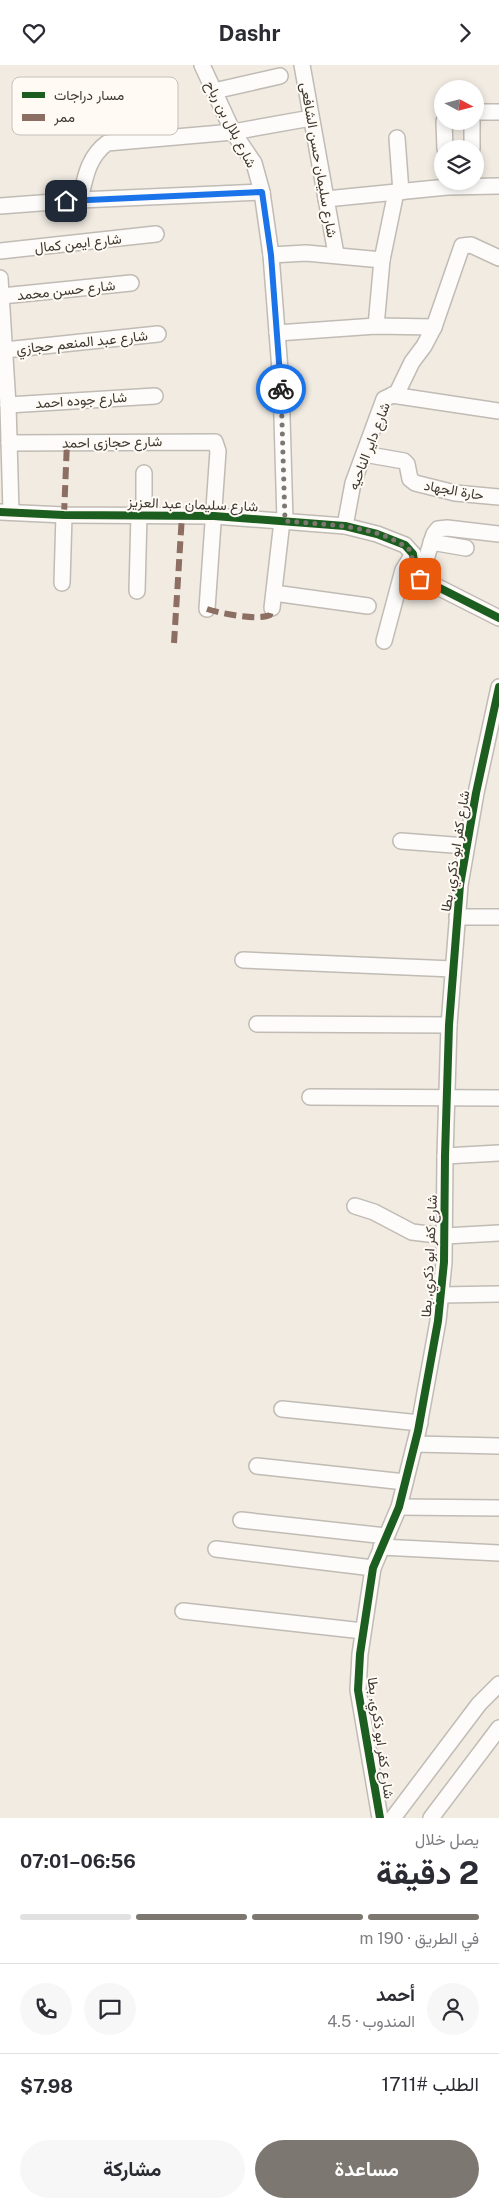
<!DOCTYPE html>
<html lang="ar">
<meta charset="utf-8">
<style>
body{margin:0;font-family:"Public Sans",Vazirmatn,sans-serif;background:#f7f7f7;color:#2b2b33;direction:rtl;height:100vh;display:flex;flex-direction:column;font-size:19px;white-space:nowrap}
*{box-sizing:border-box;margin:0}
p{font-size:16px;color:#7c7c81}
.icon{flex:none;width:28px;height:28px;fill:none;stroke:currentColor;stroke-width:2;stroke-linecap:round;stroke-linejoin:round}
.map{position:relative;height:1753px;overflow:hidden;direction:ltr}
.sheet{display:flex;flex-direction:column;background:#fff;flex:1}
.sheet>*{flex:none}
.needle{width:32px;rotate:97deg}
.controls{position:absolute;left:434px;top:15px;display:grid;gap:10px}
.controls a{display:grid;place-items:center;width:50px;height:50px;border-radius:50%;background:#fff;box-shadow:0 2px 8px #0003;font-size:25px}
.pin{position:absolute;display:grid;place-items:center;width:42px;height:42px;color:#fff;margin:-21px;border-radius:10px;box-shadow:0 2px 8px #0006}
.courier{position:absolute;display:grid;place-items:center;width:50px;height:50px;margin:-25px;border:4px solid #1a73e8;border-radius:50%;background:#fff;color:#222;box-shadow:0 1px 6px #0007}
.head em{font-style:normal;font-weight:700}
.head div{display:flex;flex-direction:column-reverse}
.head{display:flex;align-items:center;justify-content:space-between;height:85px;padding:0 20px}
h1{font-size:32px;font-weight:700;line-height:38px}
.bar{display:grid;grid-template-columns:repeat(4,1fr);gap:8px 5px;align-content:center;height:60px;padding:0 20px}
.bar i{height:6px;border-radius:4px;background:#e1e1e2}
.bar .current{background:#7c7770}
.bar p{grid-column:span 4}
.line{display:flex;align-items:center;gap:12px;padding:0 20px;border-top:1px solid #e1e1e2}
.line div{flex:1}
.round{display:grid;place-items:center;flex:none;width:52px;height:52px;border-radius:26px;background:#f7f7f7}
.action{display:flex;gap:10px;margin-top:auto;padding:10px 20px}
.action a{flex:1;height:58px;border-radius:30px;background:#7c7770;color:#fff;font-size:20px;font-weight:700;line-height:58px;text-align:center}
.action a+a{background:#f7f7f7;color:#2b2b33}
header{display:flex;justify-content:space-between;align-items:center;height:65px;padding:0 20px;background:#fff;font-size:22px;font-weight:700}
.map>svg:first-child{display:block}
.lines{fill:none;stroke-linecap:round;stroke-linejoin:round}
.minor-casing{stroke:#c0bbb4;stroke-width:18}
.minor{stroke:#fdfcfb;stroke-width:15}
.quiet{stroke:#8d6e63;stroke-width:6;stroke-dasharray:12 6;stroke-linecap:butt}
.cycleway-casing{stroke:#fffaf4;stroke-width:11}
.cycleway{stroke:#1b5e20;stroke-width:8}
.done{stroke:#7c7770;stroke-width:5;stroke-dasharray:0 9}
.route{stroke:#1a73e8;stroke-width:6}
.labels{text-anchor:middle;dominant-baseline:central;stroke-width:4;stroke-linejoin:round;paint-order:stroke}
.street-label{font-size:14px;fill:#3d3932;stroke:#fffaf4}
.key{fill:#fffaf4;stroke:#c5c0ba;stroke-width:1}
.key-label{font-size:14px;fill:#3d3932}
</style>
<header><svg class="icon" aria-label="forward" viewBox="0 0 24 24"><path d="M9 5l7 7-7 7"/></svg>Dashr<svg class="icon" aria-label="heart" viewBox="0 0 24 24"><path d="M12 20l-8-8c-3-5 5-10 8-4 3-6 11-1 8 4z"/></svg></header>
<div class="map">
<svg width="499" height="1753" viewBox="0 0 499 1753">
<rect width="100%" height="100%" fill="#f1ebe2"/>
<g class="lines">
<g class="minor-casing">
<g id="minor">
<path d="M202,0L233,67L254,98L262,127L271,190L281,318L285,456"/>
<path d="M302,0L336,189"/>
<path d="M214,26L280,11"/>
<path d="M475,47H499"/>
<path d="M444,56L445,84"/>
<path d="M472,56V84"/>
<path d="M397,73L401,127"/>
<path d="M326,134L447,122L499,121"/>
<path d="M80,135C85,113 88,92 107,78L233,67L311,53"/>
<path d="M0,141L80,135L262,127"/>
<path d="M0,186L156,169"/>
<path d="M271,190L306,188L382,195"/>
<path d="M0,213L8,340L11,447"/>
<path d="M2,231L131,218"/>
<path d="M376,261L382,195L396,127"/>
<path d="M277,268L376,261L434,262"/>
<path d="M5,285L158,269"/>
<path d="M392,330L499,346"/>
<path d="M8,340L155,331"/>
<path d="M9,378L215,377L218,386L207,544"/>
<path d="M364,389L404,396L407,399L410,414L415,418L455,428L499,432"/>
<path d="M0,447L64,450L214,451L345,461L377,469L405,480L413,489L416,508L420,513L499,553"/>
<path d="M144,449V408"/>
<path d="M345,461L353,418L384,334L397,328L412,297L424,281L434,262L462,181L471,180L499,193"/>
<path d="M431,477L466,483"/>
<path d="M420,513L434,469L438,464L447,463L499,469"/>
<path d="M62,518L64,450"/>
<path d="M137,526L139,449"/>
<path d="M274,528L368,541"/>
<path d="M272,543L282,456"/>
<path d="M384,576L403,505L413,489"/>
<path d="M401,776L466,781"/>
<path d="M457,852H499"/>
<path d="M243,895L453,904"/>
<path d="M257,959L449,960"/>
<path d="M310,1032L499,1033"/>
<path d="M445,1091L499,1088"/>
<path d="M355,1141L374,1147L412,1167L445,1171L499,1168"/>
<path d="M440,1230L499,1229"/>
<path d="M282,1344L420,1358"/>
<path d="M415,1379L499,1381"/>
<path d="M257,1401L405,1417"/>
<path d="M399,1442L499,1443"/>
<path d="M241,1455L386,1471"/>
<path d="M381,1482L499,1488"/>
<path d="M216,1484L373,1503"/>
<path d="M183,1546L363,1566"/>
<path d="M380,1753L358,1625L360,1589L373,1503L399,1442L418,1366L438,1256L444,1197L445,1091L449,960L460,820L476,728L499,622"/>
<path d="M393,1753L479,1639L499,1619"/>
<path d="M431,1753L499,1663"/>
</g>
</g>
<use href="#minor" class="minor"/>
<g class="quiet">
<path d="M64,450L67,377"/>
<path d="M207,544C219,548 258,556 270,550L272,543"/>
<path d="M174,578L182,450"/>
</g>
<g class="cycleway-casing">
<g id="cycleway">
<path d="M0,447L64,450L214,451L345,461L377,469L405,480L413,489L416,508L420,513L499,553"/>
<path d="M380,1753L358,1625L360,1589L373,1503L399,1442L418,1366L438,1256L444,1197L445,1091L449,960L460,820L476,728L499,622"/>
</g>
</g>
<use href="#cycleway" class="cycleway"/>
</g>
<g class="lines">
<path class="done" d="M281,324L285,456C325,460 377,459 410,485L416,508L420,514"/>
<path class="route" d="M66,136L262,127L271,190L281,324"/>
</g>
<g class="labels">
<g class="street-label">
<text transform="translate(231 59) rotate(63)">شارع بلال بن رباح</text>
<text transform="translate(319 95) rotate(80)">شارع سليمان حسن الشافعى</text>
<text transform="translate(78 178) rotate(-6)">شارع ايمن كمال</text>
<text transform="translate(66 225) rotate(-6)">شارع حسن محمد</text>
<text transform="translate(82 277) rotate(-6)">شارع عبد المنعم حجازي</text>
<text transform="translate(81 335) rotate(-4)">شارع جوده احمد</text>
<text transform="translate(112 377) rotate(-1)">شارع حجازى احمد</text>
<text transform="translate(369 381) rotate(-69)">شارع داير الناحيه</text>
<text transform="translate(454 425) rotate(10)">حارة الجهاد</text>
<text transform="translate(193 439) rotate(2)">شارع سليمان عبد العزيز</text>
<text transform="translate(455 786) rotate(-81)">شارع كفر ابو ذكري, بطا</text>
<text transform="translate(429 1191) rotate(-87)">شارع كفر ابو ذكري, بطا</text>
<text transform="translate(381 1673) rotate(82)">شارع كفر ابو ذكري, بطا</text>
</g>
</g>
<rect x="12" y="12" width="166" height="58" rx="8" class="key"/>
<rect x="22" y="27" width="23" height="6" fill="#1b5e20"/>
<rect x="22" y="49" width="23" height="7" fill="#8d6e63"/>
<g class="key-label">
<text x="54" y="35">مسار دراجات</text>
<text x="54" y="57">ممر</text>
</g>
</svg>
<div class="controls">
<a><svg class="needle" viewBox="-14 -14 28 28"><path d="M0-13l5 13h-10z" fill="#e53935"/><path d="M0 13l5-13h-10z" fill="#7c7c81"/></svg></a>
<a><svg class="icon" aria-label="layers" viewBox="0 0 24 24"><path d="M12 4l9 5-9 5-9-5zM3 14l9 5 9-5"/></svg></a>
</div>
<div class="pin" style="left:420px;top:514px;background:#ea580c"><svg class="icon" aria-label="bag" viewBox="0 0 24 24"><path d="M5 8h14l-1 12H6zM9 8a3 3 0 0 1 6 0"/></svg></div>
<div class="pin" style="left:66px;top:136px;background:#1f2937"><svg class="icon" aria-label="home" viewBox="0 0 24 24"><path d="M3 11l9-7 9 7M6 9v11h12V9"/></svg></div>
<div class="courier" style="left:281px;top:324px"><svg class="icon" aria-label="bike" viewBox="0 0 24 24"><circle cx="6" cy="16" r="4"/><circle cx="18" cy="16" r="4"/><path d="M6 16l4-8h5l3 8M10 8l3 8H6M13 5h3"/></svg></div>
</div>
<section class="sheet">
<div class="head"><div><h1>2 دقيقة</h1><p>يصل خلال</p></div><em>06:56–07:01</em></div>
<div class="bar"><i class="current"></i><i class="current"></i><i class="current"></i><i></i><p>في الطريق · 190 m</p></div>
<div class="line" style="height:90px"><a class="round"><svg class="icon" aria-label="person" viewBox="0 0 24 24"><circle cx="12" cy="8" r="4"/><path d="M4 21q1-7 8-7t8 7"/></svg></a><div><b>أحمد</b><p>المندوب · 4.5</p></div><a class="round"><svg class="icon" aria-label="chat" viewBox="0 0 24 24"><path d="M4 5h16v11H9l-5 4z"/></svg></a><a class="round"><svg class="icon" aria-label="phone" viewBox="0 0 24 24"><path d="M5 4h4l2 5-3 2q2 4 5 5l2-3 5 2v4C11 20 4 13 5 4z"/></svg></a></div>
<div class="line" style="height:65px"><div>الطلب #1711</div><b>$7.98</b></div>
<div class="action"><a>مساعدة</a><a>مشاركة</a></div>
</section>
